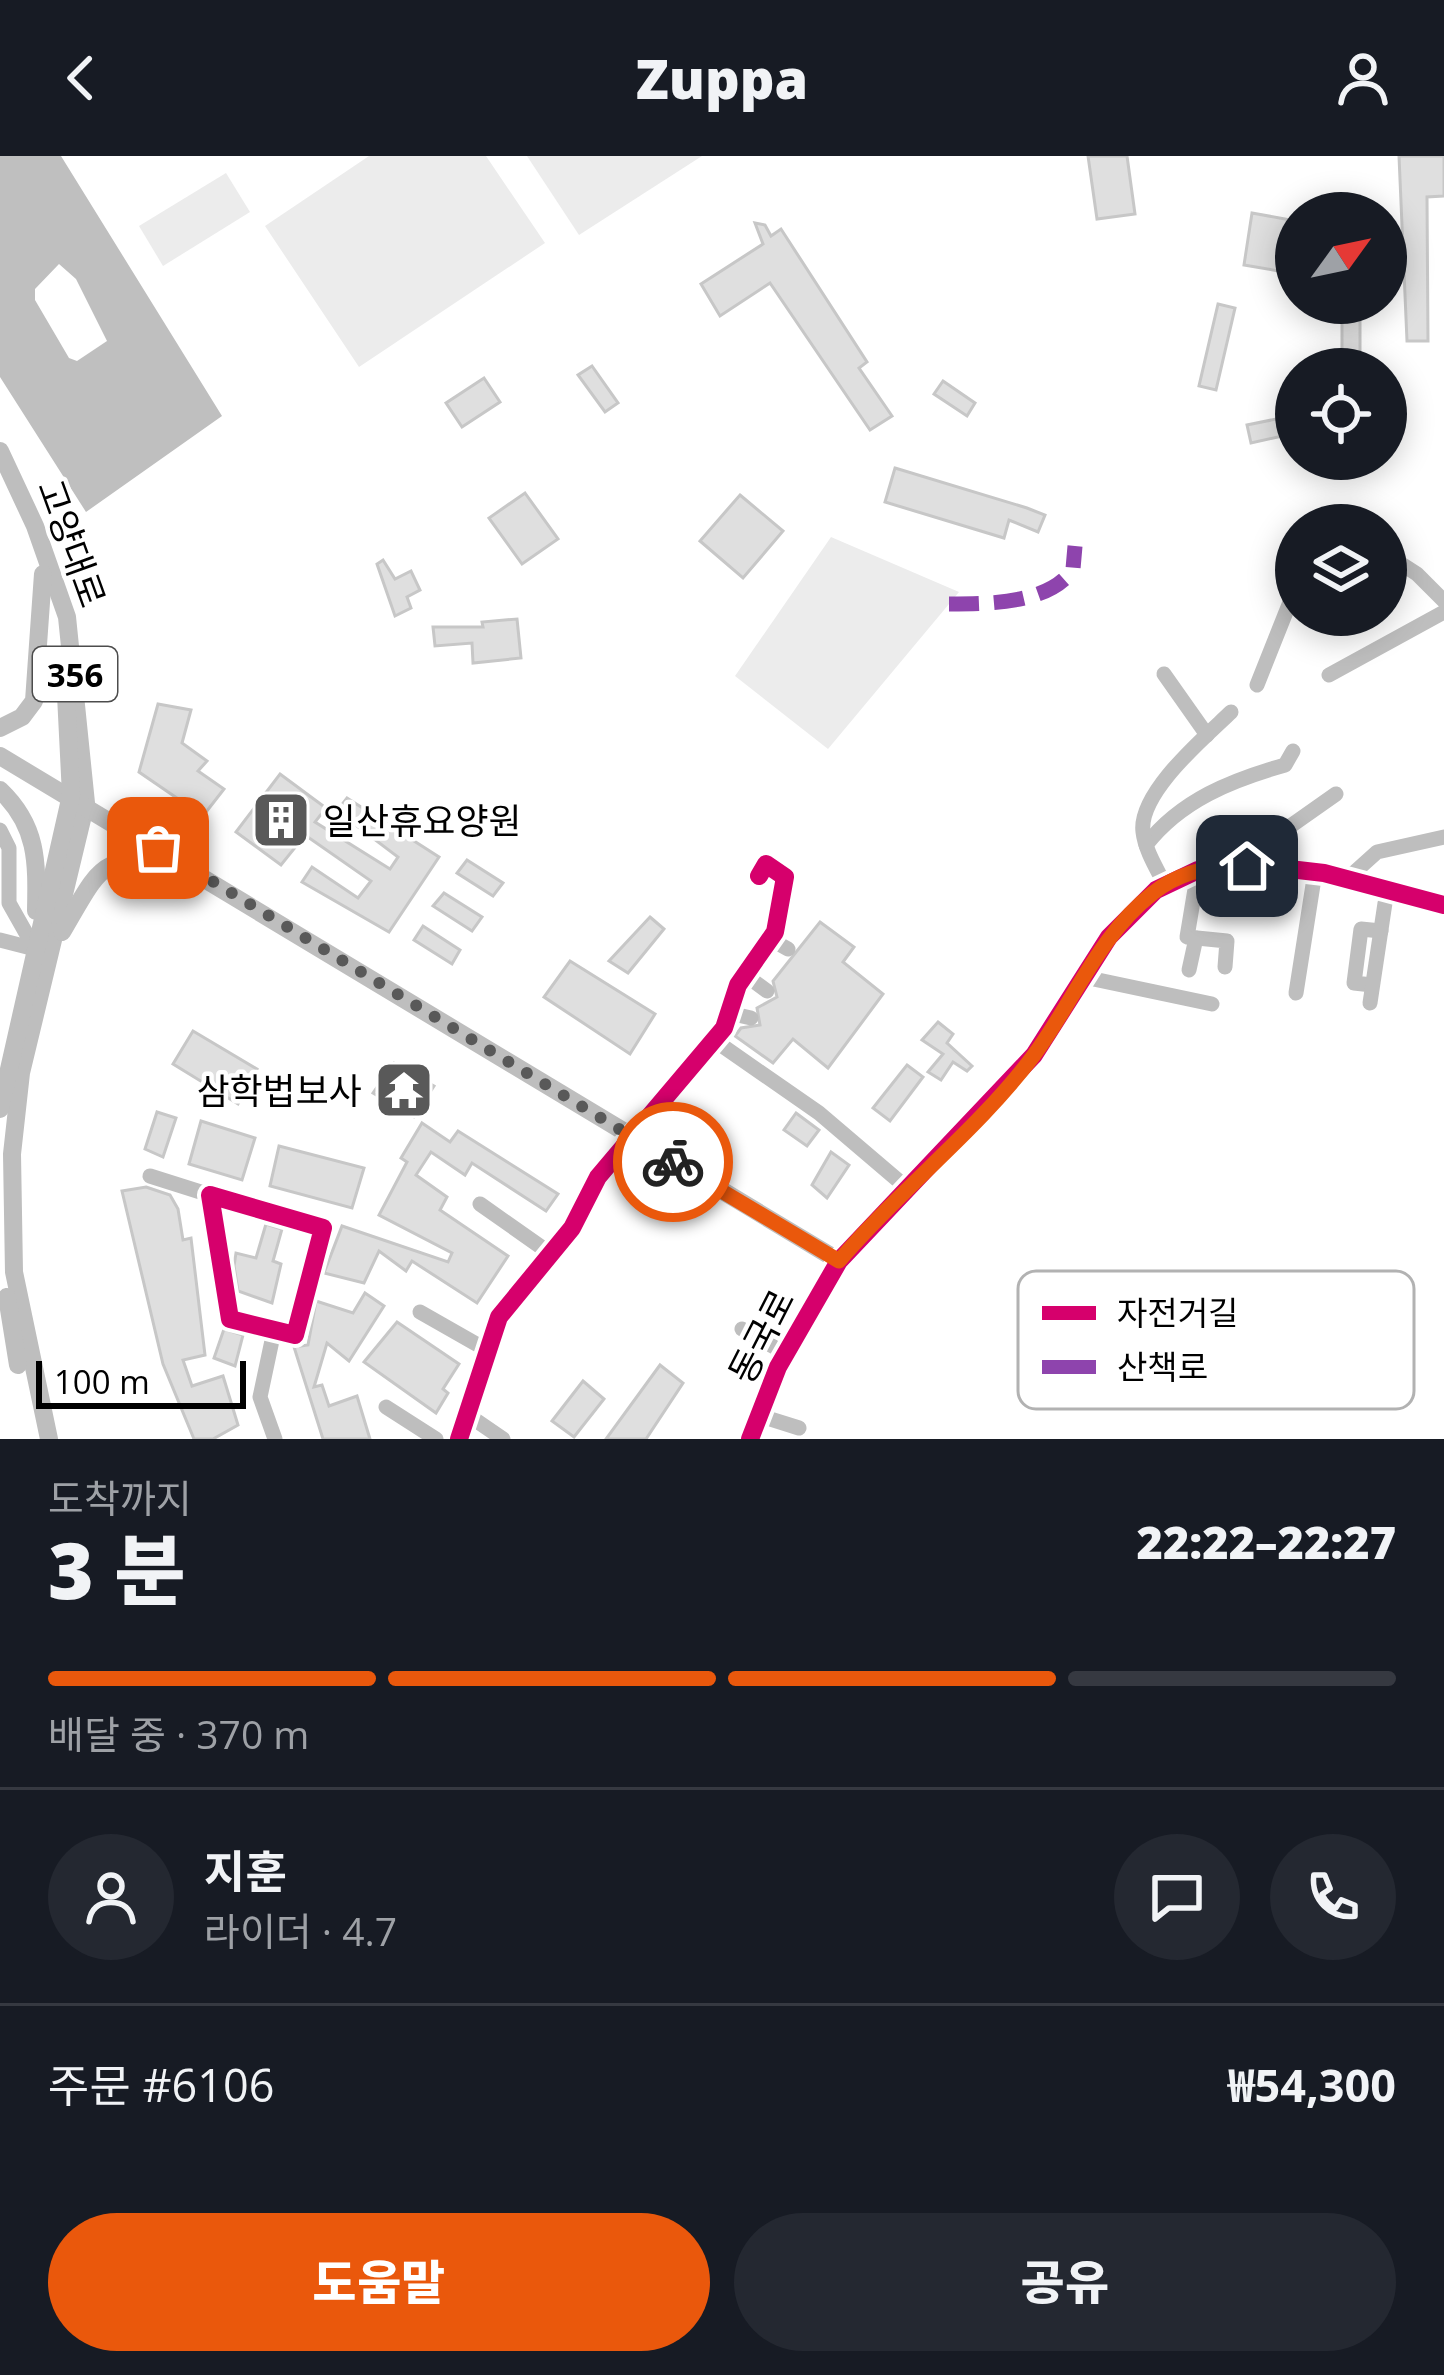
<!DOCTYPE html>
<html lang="ko">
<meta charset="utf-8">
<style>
body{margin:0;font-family:"Open Sans","Noto Sans KR",sans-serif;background:#242831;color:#f1f3f6;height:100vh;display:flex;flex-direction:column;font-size:45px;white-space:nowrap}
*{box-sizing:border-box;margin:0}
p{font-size:39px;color:#9ea1a6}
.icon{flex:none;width:66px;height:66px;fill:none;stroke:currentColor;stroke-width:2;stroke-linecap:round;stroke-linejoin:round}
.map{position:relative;height:1283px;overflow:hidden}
.drawer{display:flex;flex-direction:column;background:#171b24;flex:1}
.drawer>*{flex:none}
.needle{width:78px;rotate:57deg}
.buttons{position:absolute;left:1275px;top:36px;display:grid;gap:24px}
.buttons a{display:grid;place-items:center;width:132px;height:132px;border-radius:50%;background:#171b24;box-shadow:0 6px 30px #0003;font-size:60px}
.scale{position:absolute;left:36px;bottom:30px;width:210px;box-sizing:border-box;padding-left:12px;border:6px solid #000;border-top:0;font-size:33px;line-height:42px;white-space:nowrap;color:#000;-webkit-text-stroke:9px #fff;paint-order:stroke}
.pin{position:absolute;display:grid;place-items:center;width:102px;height:102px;color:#fff;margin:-51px;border-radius:24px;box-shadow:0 6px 18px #0006}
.courier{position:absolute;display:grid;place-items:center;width:120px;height:120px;margin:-60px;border:9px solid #ea580c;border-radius:50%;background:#fff;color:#222;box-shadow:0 3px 15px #0007}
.headline em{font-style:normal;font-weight:800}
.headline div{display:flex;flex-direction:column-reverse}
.headline{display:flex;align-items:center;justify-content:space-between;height:204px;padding:0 48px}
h1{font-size:78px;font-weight:800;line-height:90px}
.bar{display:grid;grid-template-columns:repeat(4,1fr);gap:18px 12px;align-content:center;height:144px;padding:0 48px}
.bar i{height:15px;border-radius:9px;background:#363941}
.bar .active{background:#ea580c}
.bar p{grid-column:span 4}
.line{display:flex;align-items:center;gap:30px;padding:0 48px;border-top:3px solid #363941}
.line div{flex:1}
.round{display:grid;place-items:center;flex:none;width:126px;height:126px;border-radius:63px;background:#242831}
.button{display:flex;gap:24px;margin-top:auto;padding:24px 48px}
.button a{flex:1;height:138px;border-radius:72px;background:#ea580c;color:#fff;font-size:48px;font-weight:800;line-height:138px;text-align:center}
.button a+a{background:#242831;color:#f1f3f6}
header{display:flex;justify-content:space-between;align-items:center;height:156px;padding:0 48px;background:#171b24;font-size:54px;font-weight:800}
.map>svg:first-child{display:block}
.green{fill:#ececec}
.water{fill:#bfbfbf;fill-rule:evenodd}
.building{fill:#dfdfdf;stroke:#c7c7c7;stroke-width:3}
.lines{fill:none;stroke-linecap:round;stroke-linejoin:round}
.minor{stroke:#bebebe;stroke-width:15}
.major{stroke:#bebebe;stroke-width:18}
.quiet{stroke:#8e44ad;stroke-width:15;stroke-dasharray:30 15;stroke-linecap:butt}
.cycleway-casing{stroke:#fff;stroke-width:26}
.cycleway{stroke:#d6006c;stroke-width:18}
.done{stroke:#595959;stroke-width:12;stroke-dasharray:0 21.6}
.route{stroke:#ea580c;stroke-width:15}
.labels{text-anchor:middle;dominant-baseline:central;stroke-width:9;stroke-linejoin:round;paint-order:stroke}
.shield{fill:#fff;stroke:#4c4c4c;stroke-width:3}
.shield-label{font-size:33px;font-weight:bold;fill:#000}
.street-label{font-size:36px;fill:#000;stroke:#fff}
.poi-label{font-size:36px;fill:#000;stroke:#fff;text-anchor:start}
.key{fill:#fff;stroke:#b2b2b2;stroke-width:3}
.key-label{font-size:33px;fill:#000}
</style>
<header><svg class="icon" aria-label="back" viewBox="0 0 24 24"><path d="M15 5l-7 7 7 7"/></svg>Zuppa<svg class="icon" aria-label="person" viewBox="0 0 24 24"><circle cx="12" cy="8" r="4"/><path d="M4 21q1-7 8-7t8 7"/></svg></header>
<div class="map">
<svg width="1444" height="1283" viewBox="0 0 1444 1283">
<rect width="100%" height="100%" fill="#fff"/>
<g class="green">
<path d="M369,0H486L545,87L359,211L265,70Z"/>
<path d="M527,0H702L579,79Z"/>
<path d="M226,17L250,56L163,110L139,70Z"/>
<path d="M831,381L959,436L828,593L735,520Z"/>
</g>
<path class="water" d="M0,0H61L222,260L86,356L0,221ZM59,108L76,123L107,185L77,205L69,202L35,144V133Z"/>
<g class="building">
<path d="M1088,0H1127L1135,58L1097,63Z"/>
<path d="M1399,0H1444V40L1427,41L1428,185H1407Z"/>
<path d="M1252,57L1296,65V118L1244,109Z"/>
<path d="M755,67L765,69L771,80L781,73L867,206L859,212L892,260L870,274L770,127L720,160L701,128L763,88Z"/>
<rect x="1342" y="147" width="18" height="66"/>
<path d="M1218,148L1235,152L1216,234L1199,230Z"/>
<path d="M592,210L618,247L605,256L578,219Z"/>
<path d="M484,222L500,246L462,271L446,247Z"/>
<path d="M943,225L975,247L967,260L934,238Z"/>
<path d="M1296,259V277L1251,287L1247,269Z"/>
<path d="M895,312L1027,352L1045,359L1038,376L1009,364L1004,382L885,346Z"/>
<path d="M525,337L558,383L522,408L489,362Z"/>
<path d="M740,339L783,375L743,422L700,385Z"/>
<path d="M383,404L395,423L411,415L420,434L407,441L411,452L395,460L377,408Z"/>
<path d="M517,463L521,502L473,507L472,487L435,490L433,471H483L482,466Z"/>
<path d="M158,548L191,554L182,587L207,605L198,615L224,633L203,660L139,616Z"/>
<path d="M280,618L326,652L315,666L390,713L398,701L337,655L347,642L439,701L389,776L302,726L312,711L358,742L371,725L305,679L281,709L236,676Z"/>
<path d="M467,704L503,727L493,740L457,717Z"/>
<path d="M444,737L482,761L472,775L433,750Z"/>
<path d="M650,761L664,773L628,817L609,805Z"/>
<path d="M820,766L854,791L843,806L883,838L828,912L793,883L773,907L735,880L741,872L760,869L757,852L777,841L773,825Z"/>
<path d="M423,770L460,794L452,808L414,784Z"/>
<path d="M570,805L655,858L630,898L544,841Z"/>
<path d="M938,866L953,878L947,887L972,910L967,915L953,906L941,924L928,916L943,898L922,884Z"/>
<path d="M193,875L257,913L238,948L173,908Z"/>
<path d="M394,907L434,930L414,961L373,937Z"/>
<path d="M907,909L923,921L890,965L873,952Z"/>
<path d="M157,956L176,962L163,1001L145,993Z"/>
<path d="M796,957L819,974L807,990L784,974Z"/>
<path d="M201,965L255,982L242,1024L189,1008Z"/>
<path d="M422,967L450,986L458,975L558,1038L546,1055L472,1007L465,1019L431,996L416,1019L447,1041L440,1054L508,1100L477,1147L412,1105L406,1115L379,1095L364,1127L324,1117L342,1070L448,1106L452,1097L379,1059L407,1006L401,1002Z"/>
<path d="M279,990L364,1012L352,1052L270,1030Z"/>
<path d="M831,996L849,1009L827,1042L812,1029Z"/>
<path d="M146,1031L170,1039L178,1053L183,1084L191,1082L205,1199L183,1204L192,1230L223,1220L238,1269L213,1283H194L163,1208L122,1035Z"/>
<path d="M266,1068L282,1073L273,1105L281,1108L272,1147L238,1135L234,1110L236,1097L256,1102Z"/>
<path d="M365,1137L384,1150L349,1205L327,1187L314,1231L322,1229L329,1250L357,1240L370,1283H323L294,1191L308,1189L316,1145L353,1157Z"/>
<path d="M397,1166L459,1208L443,1233L448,1237L436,1257L364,1206Z"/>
<path d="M224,1173L243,1179L235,1210L214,1202Z"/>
<path d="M660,1209L683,1227L646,1283H606Z"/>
<path d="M583,1225L604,1243L574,1281L552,1265Z"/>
</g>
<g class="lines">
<g class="minor">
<path d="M1386,398L1417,418L1444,445"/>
<path d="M1164,518L1207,579"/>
<path d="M1329,519L1444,456"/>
<path d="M1257,529L1296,431"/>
<path d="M0,674L9,692V747L35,793"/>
<path d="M1146,689C1181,644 1232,624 1285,609L1293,595"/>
<path d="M1247,710L1272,683L1336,638"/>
<path d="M1189,718L1195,733L1187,781L1227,785L1225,811"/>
<path d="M1347,723L1377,696L1444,681"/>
<path d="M1165,729C1157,713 1145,694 1143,676C1138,637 1205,581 1231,556"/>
<path d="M770,783L788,793"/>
<path d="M0,784L35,793"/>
<path d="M1189,814L1196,782"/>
<path d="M744,818L767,835"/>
<path d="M1084,821L1212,848"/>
<path d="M1372,829L1354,827L1361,773L1381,775"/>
<path d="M1296,837L1315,716"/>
<path d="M1370,847L1385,747"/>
<path d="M729,857L751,862"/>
<path d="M714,884L819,957L907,1032"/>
<path d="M150,1020L210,1039"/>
<path d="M210,1039L323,1072L295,1179L230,1163Z"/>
<path d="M480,1048L551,1098"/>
<path d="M420,1156L485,1193"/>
<path d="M742,1173L785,1197"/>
<path d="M274,1175L260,1241L275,1283"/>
<path d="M386,1251L436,1283"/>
<path d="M468,1259L503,1283"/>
<path d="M758,1259L799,1272"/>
<path d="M459,1283L499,1161L572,1072L598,1021L724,872L738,829L775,776L785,721L766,708L759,720"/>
<path d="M750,1283L778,1211L839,1105L1034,899L1109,781L1156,734L1198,714L1272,711L1324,717L1444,749"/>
</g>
<g class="major">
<path d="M0,295L35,370L67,461L86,647L21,917L12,998L14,1116L49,1283"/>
<path d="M0,572L22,561L34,545L43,418"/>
<path d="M0,600L839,1105"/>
<path d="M0,634C38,670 37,706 36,755"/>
<path d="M62,776C102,708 101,694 183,714"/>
<path d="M0,953L71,639L66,539"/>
<path d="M7,1141L18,1209"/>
</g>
<path class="quiet" d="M949,448C987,448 1050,448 1073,413L1075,390"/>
<g class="cycleway-casing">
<g id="cycleway">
<path d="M210,1039L323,1072L295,1179L230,1163Z"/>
<path d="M459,1283L499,1161L572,1072L598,1021L724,872L738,829L775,776L785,721L766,708L759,720"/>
<path d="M750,1283L778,1211L839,1105L1034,899L1109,781L1156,734L1198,714L1272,711L1324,717L1444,749"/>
</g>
</g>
<use href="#cycleway" class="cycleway"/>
</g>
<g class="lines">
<path class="done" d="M158,692L673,1006"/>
<path class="route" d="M673,1006L839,1105C900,1033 978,974 1034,899C1074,845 1099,779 1153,737C1180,715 1214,709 1247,710"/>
</g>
<defs>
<g id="building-square" transform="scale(3)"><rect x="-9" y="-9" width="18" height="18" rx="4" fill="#595959" stroke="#fff"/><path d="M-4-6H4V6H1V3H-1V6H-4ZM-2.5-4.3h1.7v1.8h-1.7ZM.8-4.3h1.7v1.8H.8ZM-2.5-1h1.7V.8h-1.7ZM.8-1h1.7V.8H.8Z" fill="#fff"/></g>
<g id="temple-square" transform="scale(3)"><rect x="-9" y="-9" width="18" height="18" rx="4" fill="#595959" stroke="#fff"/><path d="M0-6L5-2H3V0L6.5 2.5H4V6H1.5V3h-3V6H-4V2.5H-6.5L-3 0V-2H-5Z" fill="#fff"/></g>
</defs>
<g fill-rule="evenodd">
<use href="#building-square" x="281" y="664"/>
<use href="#temple-square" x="404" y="934"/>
</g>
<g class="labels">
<rect class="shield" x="33" y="491" width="84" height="54" rx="9"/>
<g class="shield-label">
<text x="75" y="518">356</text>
</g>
<g class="street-label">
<text transform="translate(72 387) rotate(70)">고양대로</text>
<text transform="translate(761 1180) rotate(-63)">동국로</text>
</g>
<g class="poi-label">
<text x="323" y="664">일산휴요양원</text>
<text x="362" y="934" text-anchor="end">삼학법보사</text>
</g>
</g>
<rect x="1018" y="1115" width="396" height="138" rx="18" class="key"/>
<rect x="1042" y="1150" width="54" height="14" fill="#d6006c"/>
<rect x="1042" y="1204" width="54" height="14" fill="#8e44ad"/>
<g class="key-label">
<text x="1117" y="1169">자전거길</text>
<text x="1117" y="1223">산책로</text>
</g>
</svg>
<div class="buttons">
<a><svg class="needle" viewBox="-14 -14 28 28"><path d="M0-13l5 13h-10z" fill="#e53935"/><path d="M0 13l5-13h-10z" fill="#9ea1a6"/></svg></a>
<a><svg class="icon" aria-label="locate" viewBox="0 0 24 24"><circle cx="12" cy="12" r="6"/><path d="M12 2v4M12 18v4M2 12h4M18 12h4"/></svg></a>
<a><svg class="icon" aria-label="layers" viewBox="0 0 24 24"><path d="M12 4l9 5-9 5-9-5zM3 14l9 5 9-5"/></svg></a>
</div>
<div class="scale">100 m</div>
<div class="pin" style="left:158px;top:692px;background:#ea580c"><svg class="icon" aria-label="bag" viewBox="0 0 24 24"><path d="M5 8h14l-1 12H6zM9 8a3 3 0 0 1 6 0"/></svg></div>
<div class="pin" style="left:1247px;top:710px;background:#1f2937"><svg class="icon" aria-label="home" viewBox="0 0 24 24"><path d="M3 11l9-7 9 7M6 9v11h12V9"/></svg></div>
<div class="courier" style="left:673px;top:1006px"><svg class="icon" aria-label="bike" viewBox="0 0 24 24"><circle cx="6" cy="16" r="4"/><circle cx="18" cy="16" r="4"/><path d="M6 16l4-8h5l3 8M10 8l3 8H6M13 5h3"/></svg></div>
</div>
<section class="drawer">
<div class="headline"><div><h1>3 분</h1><p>도착까지</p></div><em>22:22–22:27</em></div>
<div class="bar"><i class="active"></i><i class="active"></i><i class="active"></i><i></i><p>배달 중 · 370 m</p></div>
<div class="line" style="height:216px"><a class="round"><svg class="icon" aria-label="person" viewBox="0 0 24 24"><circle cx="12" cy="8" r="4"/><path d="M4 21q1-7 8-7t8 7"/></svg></a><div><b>지훈</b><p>라이더 · 4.7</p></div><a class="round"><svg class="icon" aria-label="chat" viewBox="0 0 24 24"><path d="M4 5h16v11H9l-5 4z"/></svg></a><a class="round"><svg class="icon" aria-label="phone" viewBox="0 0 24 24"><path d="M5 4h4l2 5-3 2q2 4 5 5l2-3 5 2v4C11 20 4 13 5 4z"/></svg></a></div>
<div class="line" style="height:156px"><div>주문 #6106</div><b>₩54,300</b></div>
<div class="button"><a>도움말</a><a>공유</a></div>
</section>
